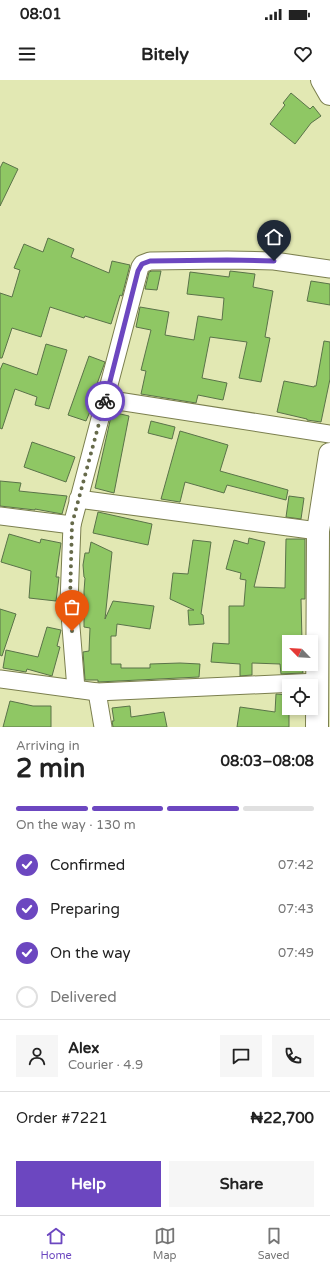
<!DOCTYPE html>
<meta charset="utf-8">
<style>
body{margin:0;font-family:"Varela Round",sans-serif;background:#f6f6f6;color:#222;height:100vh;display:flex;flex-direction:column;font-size:15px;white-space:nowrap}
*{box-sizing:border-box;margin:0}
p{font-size:13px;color:#767676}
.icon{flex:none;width:22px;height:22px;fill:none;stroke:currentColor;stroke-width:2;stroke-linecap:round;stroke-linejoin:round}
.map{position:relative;height:647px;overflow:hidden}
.sheet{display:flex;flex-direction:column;background:#fff;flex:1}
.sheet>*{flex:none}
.needle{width:26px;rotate:295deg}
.controls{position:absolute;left:282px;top:555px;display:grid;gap:8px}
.controls a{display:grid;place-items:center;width:36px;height:36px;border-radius:0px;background:#fff;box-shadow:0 2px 6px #0003;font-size:20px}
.pin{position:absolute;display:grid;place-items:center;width:34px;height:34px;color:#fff;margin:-41px -17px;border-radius:50% 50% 50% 0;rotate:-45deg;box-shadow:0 0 4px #0007}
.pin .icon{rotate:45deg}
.courier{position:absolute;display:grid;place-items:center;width:40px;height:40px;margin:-20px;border:3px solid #6c47c0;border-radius:50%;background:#fff;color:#222;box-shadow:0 1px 5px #0007}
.head em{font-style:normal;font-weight:700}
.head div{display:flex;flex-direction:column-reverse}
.head{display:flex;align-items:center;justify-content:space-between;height:68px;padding:0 16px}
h1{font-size:26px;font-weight:700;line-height:30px}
.bar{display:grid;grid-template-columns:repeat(4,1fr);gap:6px 4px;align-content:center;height:48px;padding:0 16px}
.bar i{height:5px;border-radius:3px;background:#e0e0e0}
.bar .current{background:#6c47c0}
.bar p{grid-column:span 4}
.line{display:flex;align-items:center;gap:10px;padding:0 16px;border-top:1px solid #e0e0e0}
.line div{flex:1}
.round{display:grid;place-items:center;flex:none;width:42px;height:42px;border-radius:0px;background:#f6f6f6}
ol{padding:0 16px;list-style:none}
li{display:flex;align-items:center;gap:12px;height:44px}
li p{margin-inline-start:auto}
li .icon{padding:4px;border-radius:50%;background:#6c47c0;color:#fff;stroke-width:4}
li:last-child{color:#767676}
li i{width:22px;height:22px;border:2px solid #e0e0e0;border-radius:50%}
.primary-button{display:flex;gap:8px;margin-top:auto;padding:8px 16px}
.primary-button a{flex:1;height:46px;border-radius:0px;background:#6c47c0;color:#fff;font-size:16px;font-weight:700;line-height:46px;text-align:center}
.primary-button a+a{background:#f6f6f6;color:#222}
.status{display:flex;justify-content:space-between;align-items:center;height:28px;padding:0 20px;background:#fff;direction:ltr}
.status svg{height:11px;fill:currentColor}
header{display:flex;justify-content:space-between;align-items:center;height:52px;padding:0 16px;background:#fff;font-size:18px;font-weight:700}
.tab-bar{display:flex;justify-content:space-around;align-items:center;height:56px;border-top:1px solid #e0e0e0;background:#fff;font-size:11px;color:#767676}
.tab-bar a{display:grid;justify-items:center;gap:2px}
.tab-bar .current{color:#6c47c0}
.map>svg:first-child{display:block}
.building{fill:#8fc764;stroke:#5a7349}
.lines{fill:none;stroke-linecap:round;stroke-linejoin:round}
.street-casing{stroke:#7b7f4e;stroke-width:19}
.secondary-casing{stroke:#7b7f4e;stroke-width:24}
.street{stroke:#fff;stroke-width:17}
.secondary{stroke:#fff;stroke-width:22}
.done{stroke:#666a4a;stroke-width:4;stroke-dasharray:0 7.2}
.route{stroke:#6c47c0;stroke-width:5}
</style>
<div class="status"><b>08:01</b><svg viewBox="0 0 49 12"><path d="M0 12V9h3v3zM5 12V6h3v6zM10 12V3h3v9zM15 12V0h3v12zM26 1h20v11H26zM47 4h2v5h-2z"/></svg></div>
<header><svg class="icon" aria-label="menu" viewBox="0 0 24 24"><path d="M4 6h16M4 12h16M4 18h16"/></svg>Bitely<svg class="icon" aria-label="heart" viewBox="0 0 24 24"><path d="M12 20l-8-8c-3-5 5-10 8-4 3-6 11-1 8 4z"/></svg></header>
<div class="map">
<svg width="330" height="647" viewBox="0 0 330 647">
<rect width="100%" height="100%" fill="#e2e8b3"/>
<g class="building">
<path d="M291,13L310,29L313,26L321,36L311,43L295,64L270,44L285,25L283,23Z"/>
<path d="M3,82L18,89L0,126V88Z"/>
<path d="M48,158L74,169L71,177L109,193L112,181L130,185L122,216L120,215L111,244L85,236L84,238L50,227L41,257L12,248L2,278H0V213L12,217L20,190L14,188L24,164L43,172Z"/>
<path d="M152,191H161L157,210L145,209L149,192Z"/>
<path d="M230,191L255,194L253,207L273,211L265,257L270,258L261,302L239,298L247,262L210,257L202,298L227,303L223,320L198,315L196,323L141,314L146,291L141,290L151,250L136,247L140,227L169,232L165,255L194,260L198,236L222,240L224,218L187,214L190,192L229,197Z"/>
<path d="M311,201L330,204V225L307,221Z"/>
<path d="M324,261L330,262V299L321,342L307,340V339L277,332L284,301L314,307V306H316Z"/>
<path d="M46,264L67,270L49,329L35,325L37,317L15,309L2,349L0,348V290L3,283L37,295Z"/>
<path d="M89,276L105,282L94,312L96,313L94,322L86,341L68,335Z"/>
<path d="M112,332L129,336L114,413L95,408Z"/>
<path d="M151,341L175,347L172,359L148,353Z"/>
<path d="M180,351L228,365L220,391L288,410L286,420L227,405L224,413L185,402L180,422L161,419Z"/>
<path d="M32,362L75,377L66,402L24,387Z"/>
<path d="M0,401L21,403L19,411L67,416L62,434L35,429V430L0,426Z"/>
<path d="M289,416L304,418L301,439L286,437Z"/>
<path d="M98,432L152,444L148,465L93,453Z"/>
<path d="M9,454L40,463L41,459L61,463L56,497H59L56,521L29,518L31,491L1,482Z"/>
<path d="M249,458L265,462L254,507L285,508L286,459H305V519H301L302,562H289V584H302L303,593L281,594L280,584L252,583V595L240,596V584L211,582L213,563L229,564V526H244V524L246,500L240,499L241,493L226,489L234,460L248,464Z"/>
<path d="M193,460L211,462L201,534L203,535L204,544L189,545L188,530H194L170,519L173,493L188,494Z"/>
<path d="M91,462L112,472L105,539L113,521L154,526L150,549L117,544L116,556H111V584H121V588H150V584L180,583L200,584L199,597L98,602V600H85L83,572L89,571L90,548L84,547V511L85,498L84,497L83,485L85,473H89Z"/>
<path d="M0,529L16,534L2,576L0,575Z"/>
<path d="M47,547L61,550L57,566L60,567L52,596L27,589L26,592L3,588L6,570L38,577Z"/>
<path d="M276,614L289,615V647H237L240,627L275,632Z"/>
<path d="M10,621L33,626H51V647H3Z"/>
<path d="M130,626L131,637L164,632L167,647H113L112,641H114L112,628Z"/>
</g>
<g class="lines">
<g class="street-casing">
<g id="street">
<path d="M105,319L330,354"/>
<path d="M78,419L318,451"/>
<path d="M0,436L72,445"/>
<path d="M0,599L97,612L318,602"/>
<path d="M76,609L69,522L72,445L140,187L142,184L150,181L227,180L274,181L330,189"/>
<path d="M97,612L103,647"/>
</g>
</g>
<g class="secondary-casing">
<g id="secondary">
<path d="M322,0L330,14"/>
<path d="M317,647L318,451L330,374"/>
</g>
</g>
<use href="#street" class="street"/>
<use href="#secondary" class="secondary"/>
</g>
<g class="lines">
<path class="done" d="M72,551L70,522L72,444L105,321"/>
<path class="route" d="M105,321L138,191L142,184L150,181L227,180L274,181"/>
</g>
</svg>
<div class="controls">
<a><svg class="needle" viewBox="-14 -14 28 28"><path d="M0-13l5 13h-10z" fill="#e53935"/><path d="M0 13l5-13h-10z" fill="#767676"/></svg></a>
<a><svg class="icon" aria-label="locate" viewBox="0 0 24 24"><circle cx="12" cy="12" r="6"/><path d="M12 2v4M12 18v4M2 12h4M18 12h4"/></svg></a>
</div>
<div class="pin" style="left:72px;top:551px;background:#ea580c"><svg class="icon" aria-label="bag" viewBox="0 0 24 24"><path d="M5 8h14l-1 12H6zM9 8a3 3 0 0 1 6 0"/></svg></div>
<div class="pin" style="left:274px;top:181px;background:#1f2937"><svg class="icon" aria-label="home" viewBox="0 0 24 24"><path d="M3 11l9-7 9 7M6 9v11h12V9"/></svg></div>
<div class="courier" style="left:105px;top:321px"><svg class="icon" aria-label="bike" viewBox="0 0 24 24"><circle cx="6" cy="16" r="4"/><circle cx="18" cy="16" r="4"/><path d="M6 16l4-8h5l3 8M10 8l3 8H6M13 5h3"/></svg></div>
</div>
<section class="sheet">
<div class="head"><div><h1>2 min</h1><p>Arriving in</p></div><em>08:03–08:08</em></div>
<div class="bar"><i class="current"></i><i class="current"></i><i class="current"></i><i></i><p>On the way · 130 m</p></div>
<ol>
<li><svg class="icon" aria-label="check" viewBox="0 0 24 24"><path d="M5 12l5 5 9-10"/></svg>Confirmed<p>07:42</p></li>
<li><svg class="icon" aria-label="check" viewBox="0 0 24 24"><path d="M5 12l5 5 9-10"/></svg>Preparing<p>07:43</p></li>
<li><svg class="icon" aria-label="check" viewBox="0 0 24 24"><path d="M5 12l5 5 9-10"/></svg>On the way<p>07:49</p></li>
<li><i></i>Delivered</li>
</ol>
<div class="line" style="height:72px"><a class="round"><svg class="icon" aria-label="person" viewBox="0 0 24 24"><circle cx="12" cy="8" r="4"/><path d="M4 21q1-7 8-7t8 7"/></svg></a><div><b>Alex</b><p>Courier · 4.9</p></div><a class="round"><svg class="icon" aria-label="chat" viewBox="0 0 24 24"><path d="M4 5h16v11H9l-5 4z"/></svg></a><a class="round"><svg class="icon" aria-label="phone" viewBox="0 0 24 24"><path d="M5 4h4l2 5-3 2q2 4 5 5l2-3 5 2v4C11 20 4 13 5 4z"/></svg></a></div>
<div class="line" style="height:52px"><div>Order #7221</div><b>₦22,700</b></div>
<div class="primary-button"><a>Help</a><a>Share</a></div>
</section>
<nav class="tab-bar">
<a class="current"><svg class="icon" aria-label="home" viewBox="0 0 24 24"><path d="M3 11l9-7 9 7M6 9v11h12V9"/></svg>Home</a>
<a><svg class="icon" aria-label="map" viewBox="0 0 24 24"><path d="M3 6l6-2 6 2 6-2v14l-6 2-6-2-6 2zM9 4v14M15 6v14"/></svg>Map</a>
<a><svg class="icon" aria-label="saved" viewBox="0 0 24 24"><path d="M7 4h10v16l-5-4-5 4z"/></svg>Saved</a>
</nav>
